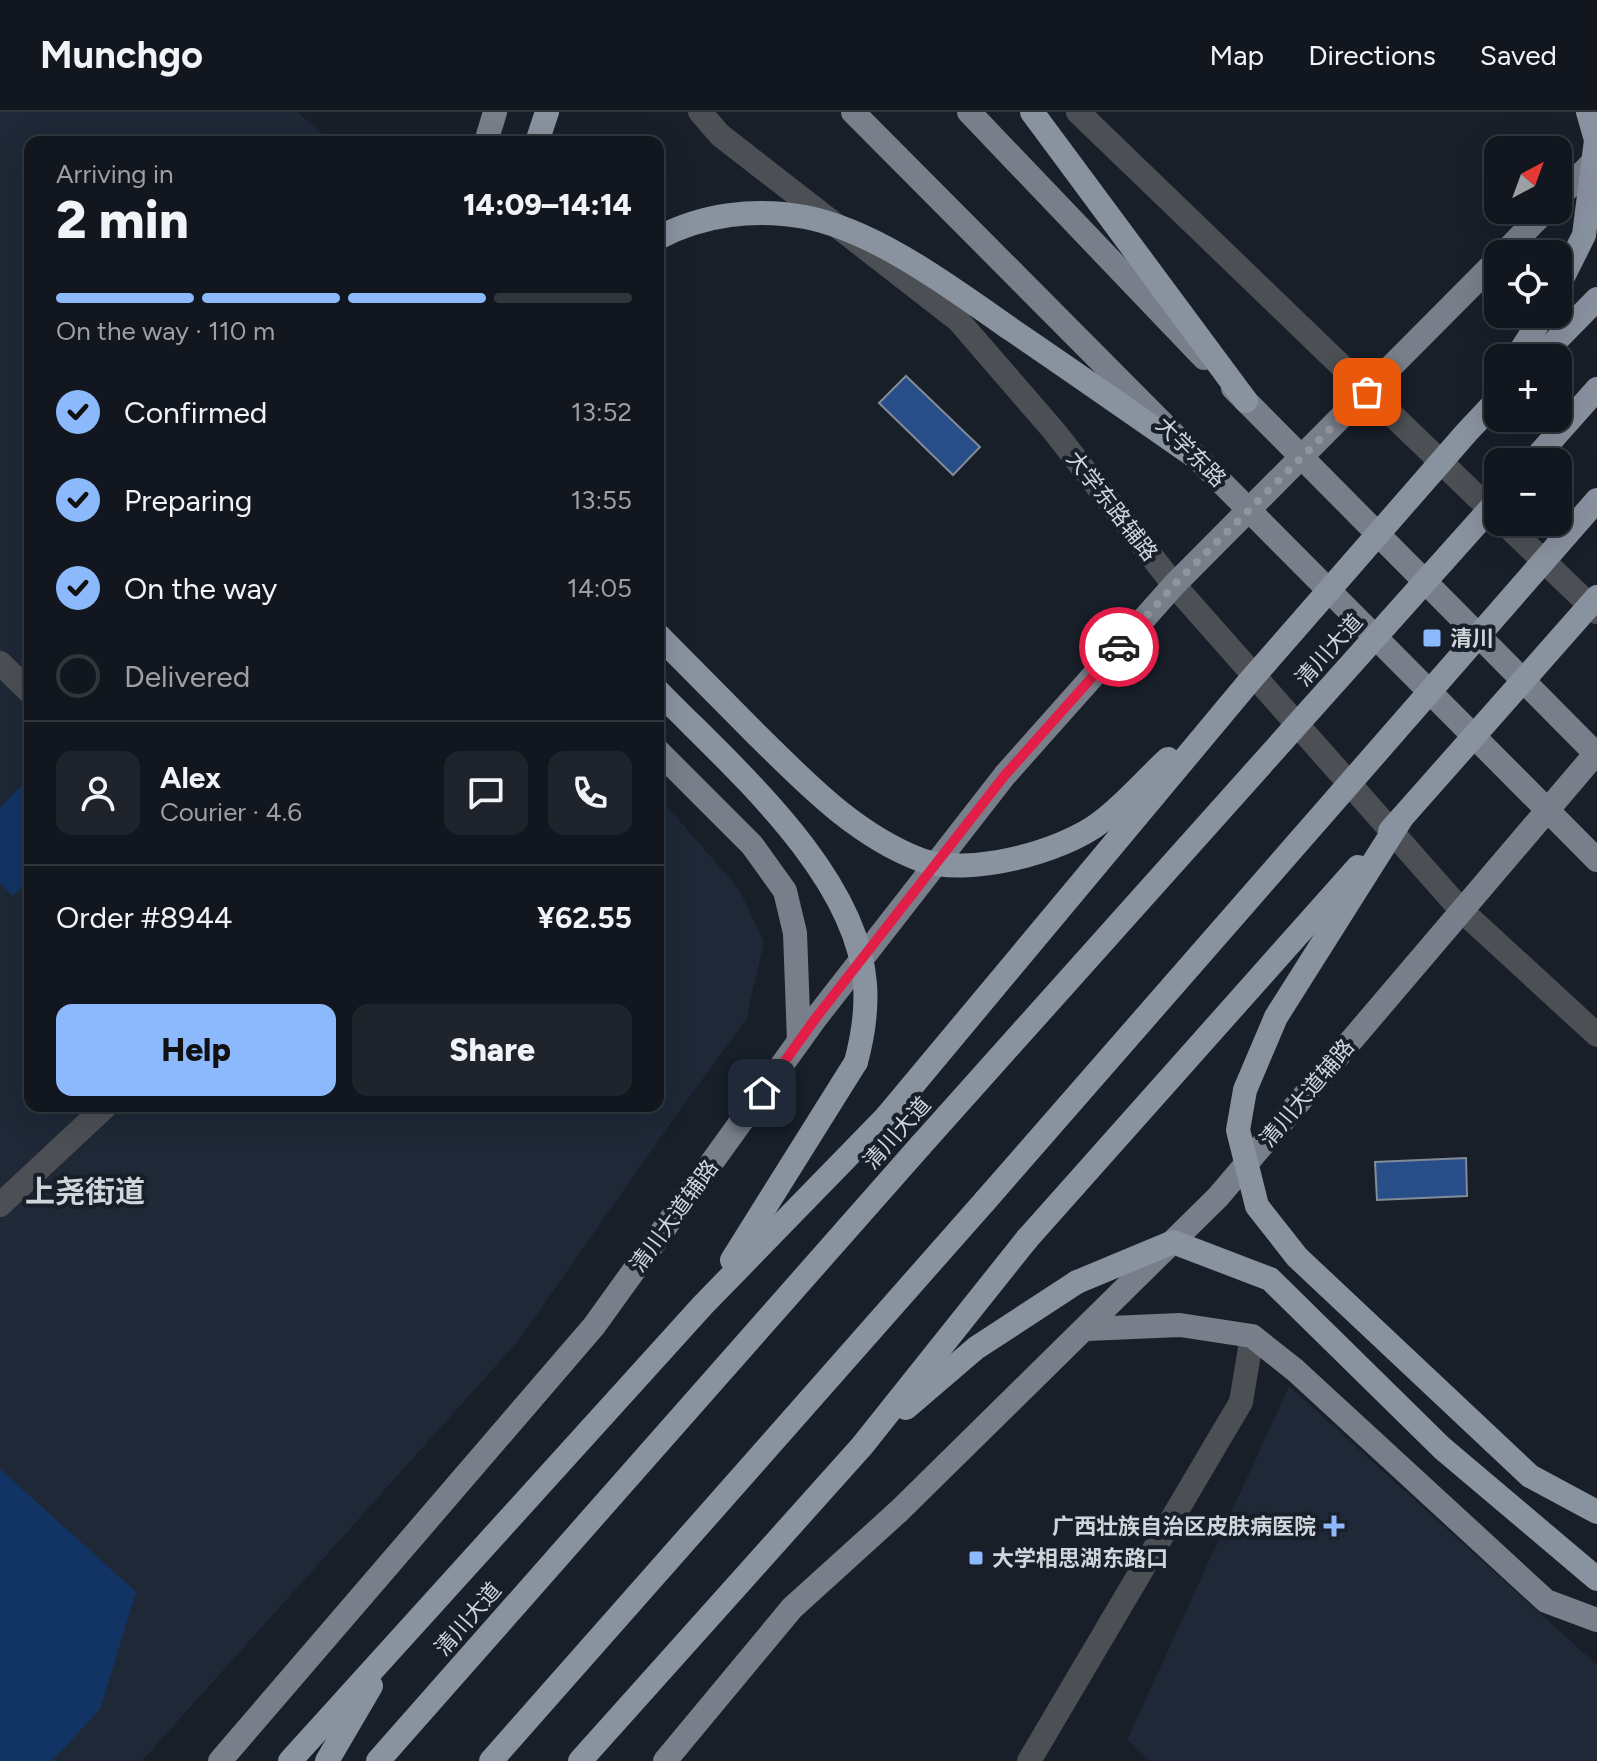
<!DOCTYPE html>
<meta charset="utf-8">
<style>
body{margin:0;font-family:Figtree,"Noto Sans SC",sans-serif;background:#1f242c;color:#f1f3f6;height:100vh;display:flex;flex-direction:column;font-size:30px;white-space:nowrap}
*{box-sizing:border-box;margin:0}
p{font-size:26px;color:#9c9fa4}
.icon{flex:none;width:44px;height:44px;fill:none;stroke:currentColor;stroke-width:2;stroke-linecap:round;stroke-linejoin:round}
.map{position:relative;flex:1;overflow:hidden}
.sheet{position:absolute;left:24px;top:24px;width:640px;height:976px;display:flex;flex-direction:column;background:#12171f;border-radius:16px;box-shadow:0 8px 32px #0002,0 0 0 2px #31363d}
.sheet>*{flex:none}
.needle{width:52px;rotate:41deg}
.fabs{position:absolute;left:1484px;top:24px;display:grid;gap:16px}
.fabs a{display:grid;place-items:center;width:88px;height:88px;border-radius:16px;background:#12171f;box-shadow:0 8px 32px #0002,0 0 0 2px #31363d;font-size:40px}
.pin{position:absolute;display:grid;place-items:center;width:68px;height:68px;color:#fff;margin:-34px;border-radius:16px;box-shadow:0 4px 12px #0006}
.courier{position:absolute;display:grid;place-items:center;width:80px;height:80px;margin:-40px;border:6px solid #e11d48;border-radius:50%;background:#fff;color:#222;box-shadow:0 2px 10px #0007}
.head em{font-style:normal;font-weight:800}
.head div{display:flex;flex-direction:column-reverse}
.head{display:flex;align-items:center;justify-content:space-between;height:136px;padding:0 32px}
h1{font-size:52px;font-weight:800;line-height:60px}
.bar{display:grid;grid-template-columns:repeat(4,1fr);gap:12px 8px;align-content:center;height:96px;padding:0 32px}
.bar i{height:10px;border-radius:6px;background:#31363d}
.bar .active{background:#8cb9fc}
.bar p{grid-column:span 4}
.line{display:flex;align-items:center;gap:20px;padding:0 32px;border-top:2px solid #31363d}
.line div{flex:1}
.round{display:grid;place-items:center;flex:none;width:84px;height:84px;border-radius:16px;background:#1f242c}
ol{padding:0 32px;list-style:none}
li{display:flex;align-items:center;gap:24px;height:88px}
li p{margin-inline-start:auto}
li .icon{padding:8px;border-radius:50%;background:#8cb9fc;color:#111;stroke-width:4}
li:last-child{color:#9c9fa4}
li i{width:44px;height:44px;border:4px solid #31363d;border-radius:50%}
.primary-button{display:flex;gap:16px;margin-top:auto;padding:16px 32px}
.primary-button a{flex:1;height:92px;border-radius:16px;background:#8cb9fc;color:#111;font-size:32px;font-weight:800;line-height:92px;text-align:center}
.primary-button a+a{background:#1f242c;color:#f1f3f6}
header{display:flex;align-items:center;gap:48px;box-sizing:border-box;height:112px;padding:0 40px;background:#12171f;border-bottom:2px solid #31363d}
header strong{font-size:38px}
nav{display:flex;gap:44px;margin-inline-start:auto;font-size:28px}
.map>svg:first-child{display:block}
.built{fill:#1e2836}
.green{fill:#123464}
.building{fill:#274e88;stroke:#828b98;stroke-width:2}
.lines{fill:none;stroke-linecap:round;stroke-linejoin:round}
.minor{stroke:#4c4f54;stroke-width:24}
.major{stroke:#787f8a;stroke-width:24}
.highway{stroke:#89929f;stroke-width:24}
.major-bridge{stroke:#787f8a;stroke-width:24}
.highway-bridge{stroke:#89929f;stroke-width:24}
.done{stroke:#90959d;stroke-width:8;stroke-dasharray:0 14.4}
.route{stroke:#e11d48;stroke-width:10}
.poi-dot{fill:#8cb9fc;stroke:#181f29;stroke-width:3}
.labels{text-anchor:middle;dominant-baseline:central;stroke-width:8;stroke-linejoin:round;paint-order:stroke}
.street-label{font-size:22px;fill:#d0d5dc;stroke:#181f29}
.poi-label{font-size:22px;font-weight:bold;fill:#d0d5dc;stroke:#181f29;text-anchor:start}
.district-label{font-size:30px;font-weight:bold;fill:#d0d5dc;stroke:#181f29}
</style>
<header>
<strong>Munchgo</strong>
<nav><a>Map</a><a>Directions</a><a>Saved</a></nav>
</header>
<div class="map">
<svg width="1597" height="1649" viewBox="0 0 1597 1649">
<rect width="100%" height="100%" fill="#181f29"/>
<g class="built">
<path d="M0,0H297L332,30H30V994H658V684L739,777L764,830L746,908L679,999L519,1228L142,1649H0Z"/>
<path d="M1289,1274L1597,1553V1649H1150L1127,1628Z"/>
</g>
<g class="green">
<path d="M30,665V767L13,784L0,771V696Z"/>
<path d="M0,1357L136,1480L100,1597L52,1649H0Z"/>
</g>
<g class="building">
<path d="M906,264L980,335L953,363L879,291Z"/>
<path d="M1466,1046L1467,1084L1377,1088L1375,1050Z"/>
</g>
<g class="lines">
<g class="minor">
<path d="M700,0L720,23L958,208L1054,319L1174,473L1461,798L1597,923"/>
<path d="M1078,0L1498,405"/>
<path d="M1503,410L1597,500"/>
<path d="M0,551L30,580"/>
<path d="M0,1093L106,994"/>
<path d="M1029,1649L1241,1290L1252,1224"/>
</g>
<g class="major">
<path d="M486,30L495,0"/>
<path d="M1558,86L1597,46"/>
<path d="M1503,142L1546,98"/>
<path d="M658,639L752,733L785,779L795,821L799,929"/>
<path d="M1087,1217L1180,1213L1252,1224L1295,1258L1546,1489L1597,1508"/>
<path d="M220,1649L594,1214L815,907L1005,663L1174,473L1498,147"/>
<path d="M665,1649L792,1496L899,1399L1218,1085L1597,640"/>
</g>
<g class="highway">
<path d="M537,30L547,0"/>
<path d="M1516,246L1544,202"/>
<path d="M1539,246L1597,187"/>
<path d="M1532,350L1597,277"/>
<path d="M732,1148L856,950"/>
<path d="M906,1296L976,1236L1077,1170"/>
<path d="M290,1649L703,1193L887,1004"/>
<path d="M327,1649L371,1574"/>
<path d="M378,1649L921,1033"/>
<path d="M491,1649L985,1089"/>
<path d="M580,1649L862,1334L1027,1127"/>
</g>
<g class="major-bridge">
<path d="M853,0L1597,748"/>
<path d="M969,0L1204,246"/>
<path d="M1233,276L1597,643"/>
</g>
<g class="highway-bridge">
<path d="M1032,0L1246,289"/>
<path d="M658,126C703,102 755,96 805,105C877,119 953,177 1012,218C1074,260 1135,303 1197,346"/>
<path d="M1558,175L1584,123L1596,28L1588,0"/>
<path d="M658,523C691,556 724,590 757,623C806,671 855,723 921,748C969,765 1062,740 1101,710C1125,692 1146,667 1168,647"/>
<path d="M658,579C731,654 857,761 865,872C867,899 863,924 856,950"/>
<path d="M1401,707L1276,905L1245,978L1238,1018L1257,1094L1297,1145L1530,1364L1597,1400"/>
<path d="M1390,719L1597,485"/>
<path d="M887,1004L1248,571L1467,320L1498,287"/>
<path d="M921,1033L1498,388"/>
<path d="M985,1089L1597,388"/>
<path d="M1027,1127L1358,755"/>
<path d="M1077,1170L1173,1130L1270,1167L1442,1336L1597,1467"/>
</g>
</g>
<g class="lines">
<path class="done" d="M1119,535L1174,473L1367,280"/>
<path class="route" d="M762,981L815,907L1005,663L1119,535"/>
</g>
<g class="poi-dot">
<rect x="1422" y="516" width="20" height="20" rx="4"/>
<path d="M1330 1402h8v8h8v8h-8v8h-8v-8h-8v-8h8z"/>
<rect x="968" y="1438" width="16" height="16" rx="4"/>
</g>
<g class="labels">
<g class="street-label">
<text transform="translate(1191 340) rotate(45)">大学东路</text>
<text transform="translate(1112 394) rotate(52)">大学东路辅路</text>
<text transform="translate(1329 538) rotate(-48)">清川大道</text>
<text transform="translate(1307 981) rotate(-50)">清川大道辅路</text>
<text transform="translate(897 1021) rotate(-48)">清川大道</text>
<text transform="translate(674 1104) rotate(-54)">清川大道辅路</text>
<text transform="translate(468 1507) rotate(-49)">清川大道</text>
</g>
<g class="poi-label">
<text x="1450" y="526">清川</text>
<text x="1316" y="1414" text-anchor="end">广西壮族自治区皮肤病医院</text>
<text x="992" y="1446">大学相思湖东路口</text>
</g>
<g class="district-label">
<text x="85" y="1079">上尧街道</text>
</g>
</g>
</svg>
<div class="fabs">
<a><svg class="needle" viewBox="-14 -14 28 28"><path d="M0-13l5 13h-10z" fill="#e53935"/><path d="M0 13l5-13h-10z" fill="#9c9fa4"/></svg></a>
<a><svg class="icon" aria-label="locate" viewBox="0 0 24 24"><circle cx="12" cy="12" r="6"/><path d="M12 2v4M12 18v4M2 12h4M18 12h4"/></svg></a>
<a>+</a>
<a>−</a>
</div>
<div class="pin" style="left:1367px;top:280px;background:#ea580c"><svg class="icon" aria-label="bag" viewBox="0 0 24 24"><path d="M5 8h14l-1 12H6zM9 8a3 3 0 0 1 6 0"/></svg></div>
<div class="pin" style="left:762px;top:981px;background:#1f2937"><svg class="icon" aria-label="home" viewBox="0 0 24 24"><path d="M3 11l9-7 9 7M6 9v11h12V9"/></svg></div>
<div class="courier" style="left:1119px;top:535px"><svg class="icon" aria-label="car" viewBox="0 0 24 24"><path d="M5 17H2v-5l4-1 3-4h7l3 4 3 1v5h-3M9 17h6M6 11h13"/><circle cx="7" cy="17" r="2"/><circle cx="17" cy="17" r="2"/></svg></div>
<section class="sheet">
<div class="head"><div><h1>2 min</h1><p>Arriving in</p></div><em>14:09–14:14</em></div>
<div class="bar"><i class="active"></i><i class="active"></i><i class="active"></i><i></i><p>On the way · 110 m</p></div>
<ol>
<li><svg class="icon" aria-label="check" viewBox="0 0 24 24"><path d="M5 12l5 5 9-10"/></svg>Confirmed<p>13:52</p></li>
<li><svg class="icon" aria-label="check" viewBox="0 0 24 24"><path d="M5 12l5 5 9-10"/></svg>Preparing<p>13:55</p></li>
<li><svg class="icon" aria-label="check" viewBox="0 0 24 24"><path d="M5 12l5 5 9-10"/></svg>On the way<p>14:05</p></li>
<li><i></i>Delivered</li>
</ol>
<div class="line" style="height:144px"><a class="round"><svg class="icon" aria-label="person" viewBox="0 0 24 24"><circle cx="12" cy="8" r="4"/><path d="M4 21q1-7 8-7t8 7"/></svg></a><div><b>Alex</b><p>Courier · 4.6</p></div><a class="round"><svg class="icon" aria-label="chat" viewBox="0 0 24 24"><path d="M4 5h16v11H9l-5 4z"/></svg></a><a class="round"><svg class="icon" aria-label="phone" viewBox="0 0 24 24"><path d="M5 4h4l2 5-3 2q2 4 5 5l2-3 5 2v4C11 20 4 13 5 4z"/></svg></a></div>
<div class="line" style="height:104px"><div>Order #8944</div><b>¥62.55</b></div>
<div class="primary-button"><a>Help</a><a>Share</a></div>
</section>
</div>
